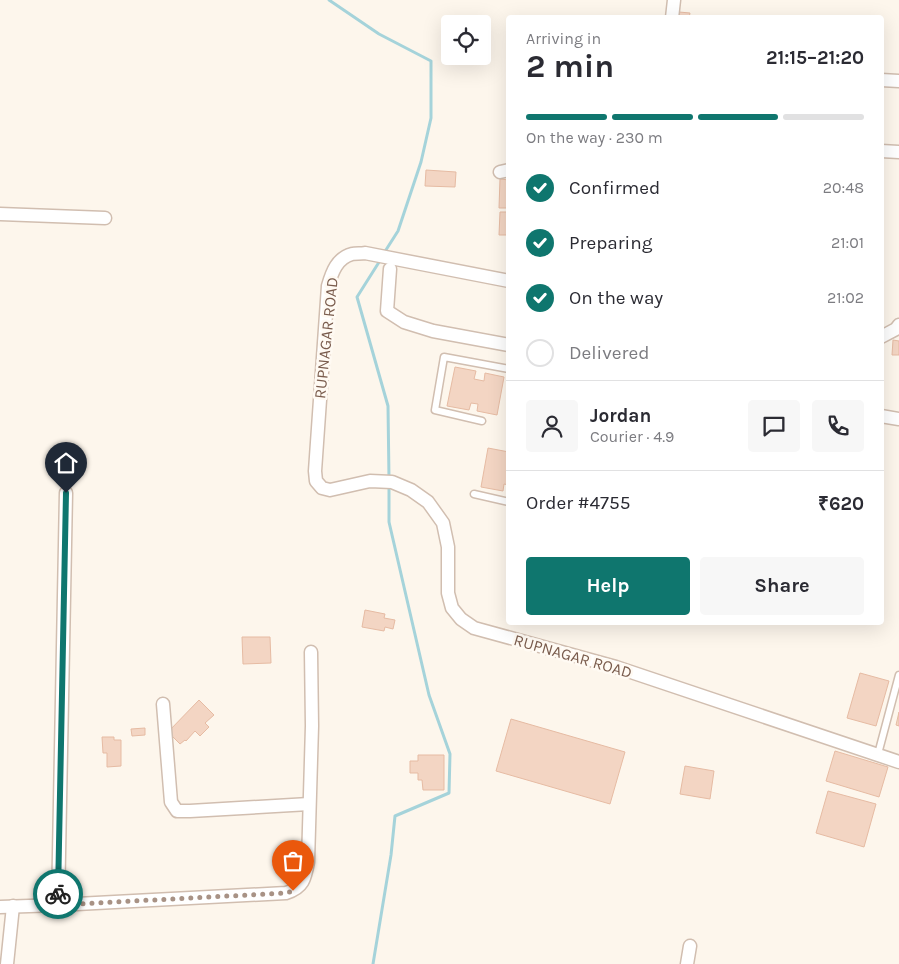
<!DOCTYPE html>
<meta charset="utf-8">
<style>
body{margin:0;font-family:Karla,sans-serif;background:#f7f7f7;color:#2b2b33;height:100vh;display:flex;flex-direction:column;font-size:19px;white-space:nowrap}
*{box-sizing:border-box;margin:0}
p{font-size:16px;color:#7c7c81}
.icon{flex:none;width:28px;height:28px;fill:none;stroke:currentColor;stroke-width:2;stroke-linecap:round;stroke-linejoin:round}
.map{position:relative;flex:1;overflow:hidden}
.drawer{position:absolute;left:506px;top:15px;width:378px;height:610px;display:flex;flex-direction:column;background:#fff;border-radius:5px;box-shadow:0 5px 20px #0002}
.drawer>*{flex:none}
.fabs{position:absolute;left:441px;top:15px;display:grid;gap:10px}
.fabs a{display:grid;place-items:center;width:50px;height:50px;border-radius:5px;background:#fff;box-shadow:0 5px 20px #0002;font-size:25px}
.pin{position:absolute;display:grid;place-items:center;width:42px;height:42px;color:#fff;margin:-51px -21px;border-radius:50% 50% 50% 0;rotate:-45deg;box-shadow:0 0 5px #0007}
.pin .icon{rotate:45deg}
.courier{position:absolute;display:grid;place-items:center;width:50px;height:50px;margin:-25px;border:4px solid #0f766e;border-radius:50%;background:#fff;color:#222;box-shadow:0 1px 6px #0007}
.overview em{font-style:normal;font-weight:700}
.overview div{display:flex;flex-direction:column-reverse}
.overview{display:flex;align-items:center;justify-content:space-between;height:85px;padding:0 20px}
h1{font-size:32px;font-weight:700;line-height:38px}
.bar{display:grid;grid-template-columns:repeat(4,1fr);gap:8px 5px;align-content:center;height:60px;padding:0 20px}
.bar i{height:6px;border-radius:4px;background:#e1e1e2}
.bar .on{background:#0f766e}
.bar p{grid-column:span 4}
.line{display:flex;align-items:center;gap:12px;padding:0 20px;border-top:1px solid #e1e1e2}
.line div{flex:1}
.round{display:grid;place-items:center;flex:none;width:52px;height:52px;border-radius:5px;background:#f7f7f7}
ol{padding:0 20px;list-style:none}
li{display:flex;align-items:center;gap:15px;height:55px}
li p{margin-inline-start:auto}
li .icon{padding:5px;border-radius:50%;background:#0f766e;color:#fff;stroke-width:4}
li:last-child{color:#7c7c81}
li i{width:28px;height:28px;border:2px solid #e1e1e2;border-radius:50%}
.primary-button{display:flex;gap:10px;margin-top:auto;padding:10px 20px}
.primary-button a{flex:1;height:58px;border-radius:5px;background:#0f766e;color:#fff;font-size:20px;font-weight:700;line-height:58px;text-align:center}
.primary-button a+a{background:#f7f7f7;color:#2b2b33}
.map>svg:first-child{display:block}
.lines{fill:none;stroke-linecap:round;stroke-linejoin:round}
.stream{stroke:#a5d3da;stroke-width:3}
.building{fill:#f3d5c3;stroke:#e6bba3}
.lane-casing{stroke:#d1beb0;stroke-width:9}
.street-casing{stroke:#d1beb0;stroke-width:15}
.lane{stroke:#fff;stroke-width:6}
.street{stroke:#fff;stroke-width:12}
.done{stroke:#a89285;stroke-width:5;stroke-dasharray:0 9}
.route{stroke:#0f766e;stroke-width:6}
.labels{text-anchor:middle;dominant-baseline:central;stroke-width:5;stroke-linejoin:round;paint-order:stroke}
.street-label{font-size:16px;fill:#7a5c4d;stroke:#fffaf3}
</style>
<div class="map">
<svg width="899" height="964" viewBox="0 0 899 964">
<rect width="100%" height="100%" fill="#fdf6ec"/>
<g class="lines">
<g class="stream">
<path d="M329,0L379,34L431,61V118L421,162L398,231L384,253"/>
<path d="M381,259L357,297L388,406L389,479"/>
<path d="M373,964L391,855L395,816L449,793L450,754L429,695L389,522V485"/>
</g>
</g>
<g class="building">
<path d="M679,12L690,13L689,18H678Z"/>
<path d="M426,170L456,172L455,187L425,186Z"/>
<path d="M500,179L509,180V208H499Z"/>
<path d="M500,212H509V235H499Z"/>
<path d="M893,340L899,341V355H892Z"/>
<path d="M455,367L476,371L474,379L484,381L485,373L504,377L497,415L477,411L478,404L471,403L469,410L447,406Z"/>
<path d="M488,448L509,452L508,460L509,461V485L504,484L503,491L481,487Z"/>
<path d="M365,610L385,614L384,618L395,620L393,629L385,627L384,631L362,627Z"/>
<path d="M242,637H270L271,663L243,664Z"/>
<path d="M860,673L889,681L876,726L847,718Z"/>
<path d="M199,700L214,715L205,723L209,727L200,736L195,731L186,741L185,740L180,744L168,732Z"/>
<path d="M899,712V726L896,725Z"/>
<path d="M511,719L625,752L610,804L496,771Z"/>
<path d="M145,728V735L132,736L131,729Z"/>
<path d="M102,737H114V740H121V766L107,767V753H103Z"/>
<path d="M835,751L888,767L879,797L826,781Z"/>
<path d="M418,755H444V790H423L422,780H418V773H410V761H418Z"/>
<path d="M685,766L714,771L710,799L680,794Z"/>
<path d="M828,791L876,804L864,847L816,833Z"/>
</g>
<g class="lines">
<g class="lane-casing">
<g id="lane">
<path d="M482,421L435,410L444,357L509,369"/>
<path d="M474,494L509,502"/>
<path d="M878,754L899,675"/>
</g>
</g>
<g class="street-casing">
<g id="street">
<path d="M672,18L674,0"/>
<path d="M881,80L899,81"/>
<path d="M881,151L899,152"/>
<path d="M500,172L509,170"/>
<path d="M0,214L105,218"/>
<path d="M390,269L387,311L404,322L433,331L509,345"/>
<path d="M509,281L365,253C361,254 356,253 352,254C337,258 332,272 328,286L315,471L316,481L322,488L330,490L370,481L392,482L411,490L428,502L443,523L448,547V593L452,608L461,619L474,628L616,667L899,762"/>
<path d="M881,337L896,329L899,325"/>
<path d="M881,416L899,419"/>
<path d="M163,704L171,802L177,811H190L309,804"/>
<path d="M58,905L286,893C303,888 305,879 308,862L312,726L311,652"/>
<path d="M0,907L58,905L66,493"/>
<path d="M7,964L13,906"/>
<path d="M687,964L690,946"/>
</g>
</g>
<use href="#lane" class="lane"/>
<use href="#street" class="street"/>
</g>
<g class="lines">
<path class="done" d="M58,894V905L286,893L293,891"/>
<path class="route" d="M58,894L66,493"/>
</g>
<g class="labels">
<g class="street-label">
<text transform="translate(326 338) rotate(-84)">RUPNAGAR ROAD</text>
<text transform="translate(573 656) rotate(16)">RUPNAGAR ROAD</text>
</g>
</g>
</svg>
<div class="fabs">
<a><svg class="icon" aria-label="locate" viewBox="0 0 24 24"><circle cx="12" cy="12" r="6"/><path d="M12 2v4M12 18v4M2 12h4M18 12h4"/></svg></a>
</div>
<div class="pin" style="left:293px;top:891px;background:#ea580c"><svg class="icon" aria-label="bag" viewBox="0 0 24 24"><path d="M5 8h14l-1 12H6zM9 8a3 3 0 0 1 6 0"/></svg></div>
<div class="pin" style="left:66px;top:493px;background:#1f2937"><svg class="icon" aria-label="home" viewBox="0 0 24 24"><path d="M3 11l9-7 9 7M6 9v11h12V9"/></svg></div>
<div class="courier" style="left:58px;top:894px"><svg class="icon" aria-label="bike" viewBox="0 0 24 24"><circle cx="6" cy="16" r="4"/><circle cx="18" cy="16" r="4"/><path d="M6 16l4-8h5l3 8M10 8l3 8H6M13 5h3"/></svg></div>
<section class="drawer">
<div class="overview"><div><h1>2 min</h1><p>Arriving in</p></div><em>21:15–21:20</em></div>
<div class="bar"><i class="on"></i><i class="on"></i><i class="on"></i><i></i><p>On the way · 230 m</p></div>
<ol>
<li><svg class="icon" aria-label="check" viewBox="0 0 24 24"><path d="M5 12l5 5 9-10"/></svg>Confirmed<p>20:48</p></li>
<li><svg class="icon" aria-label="check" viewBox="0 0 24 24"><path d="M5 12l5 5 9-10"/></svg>Preparing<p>21:01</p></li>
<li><svg class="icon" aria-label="check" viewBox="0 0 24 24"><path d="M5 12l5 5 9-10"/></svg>On the way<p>21:02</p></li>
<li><i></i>Delivered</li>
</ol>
<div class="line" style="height:90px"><a class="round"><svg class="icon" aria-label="person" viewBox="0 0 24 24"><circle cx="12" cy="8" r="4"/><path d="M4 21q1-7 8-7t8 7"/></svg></a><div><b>Jordan</b><p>Courier · 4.9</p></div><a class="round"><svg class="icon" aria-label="chat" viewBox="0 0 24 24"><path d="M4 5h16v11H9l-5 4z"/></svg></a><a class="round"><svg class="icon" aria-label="phone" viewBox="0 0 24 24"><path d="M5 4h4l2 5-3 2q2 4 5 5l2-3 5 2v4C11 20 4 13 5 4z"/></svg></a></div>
<div class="line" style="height:65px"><div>Order #4755</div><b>₹620</b></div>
<div class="primary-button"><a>Help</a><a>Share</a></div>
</section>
</div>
